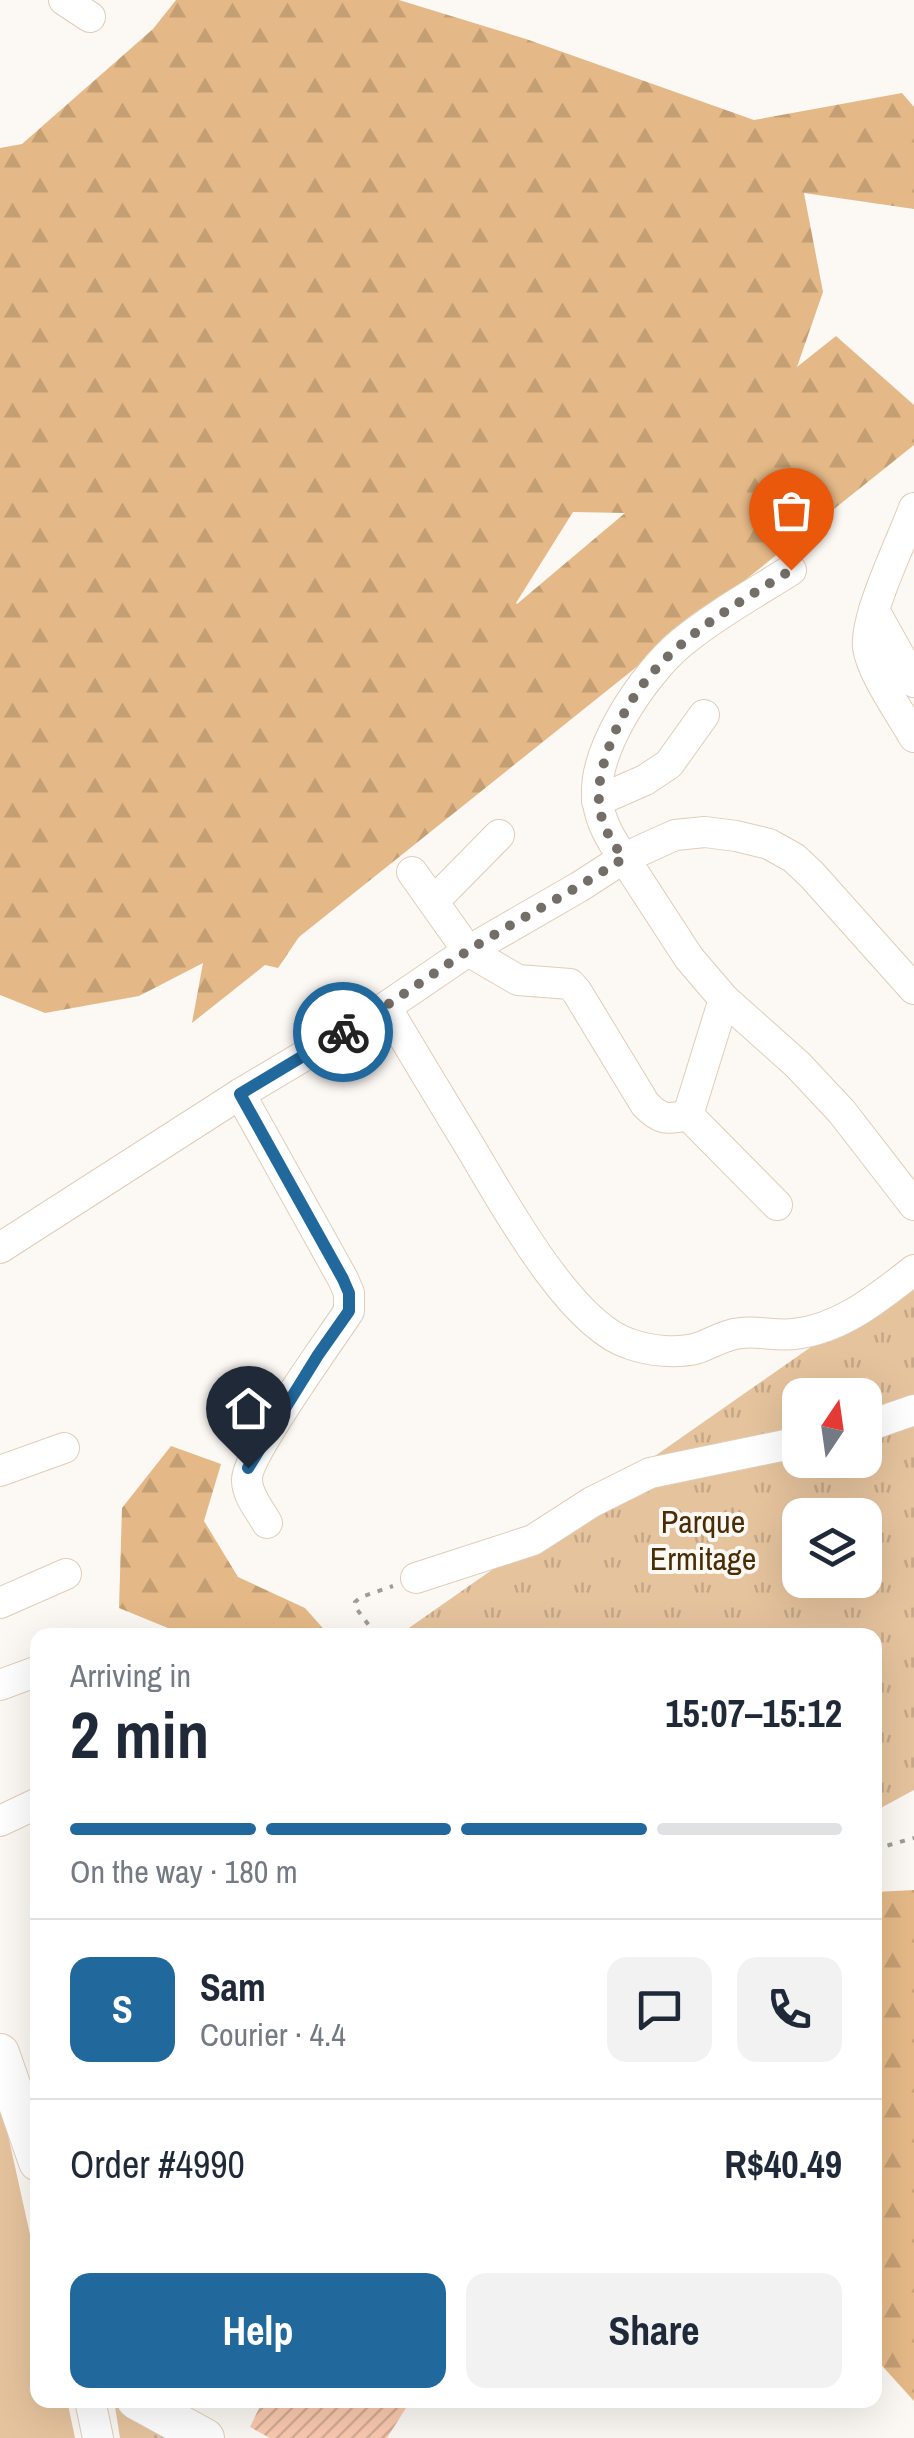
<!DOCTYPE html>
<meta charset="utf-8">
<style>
body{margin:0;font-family:"Archivo Narrow",sans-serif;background:#f2f2f3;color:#1f2937;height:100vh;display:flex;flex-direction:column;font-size:38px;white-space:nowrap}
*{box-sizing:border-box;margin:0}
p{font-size:32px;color:#747a83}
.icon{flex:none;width:55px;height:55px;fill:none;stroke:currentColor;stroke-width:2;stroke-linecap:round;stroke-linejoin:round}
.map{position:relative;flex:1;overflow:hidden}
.details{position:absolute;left:30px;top:1628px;width:852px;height:780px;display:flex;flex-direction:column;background:#fff;border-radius:20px;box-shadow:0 10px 40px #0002}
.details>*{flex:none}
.needle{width:65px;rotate:13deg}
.controls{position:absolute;left:782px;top:1378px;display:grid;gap:20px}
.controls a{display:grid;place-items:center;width:100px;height:100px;border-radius:20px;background:#fff;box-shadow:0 10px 40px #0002;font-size:50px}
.pin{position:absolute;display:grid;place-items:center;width:85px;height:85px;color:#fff;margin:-102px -42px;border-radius:50% 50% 50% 0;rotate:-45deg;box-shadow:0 0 10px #0007}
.pin .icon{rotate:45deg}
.courier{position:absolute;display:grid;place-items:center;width:100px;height:100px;margin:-50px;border:8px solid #21689c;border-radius:50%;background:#fff;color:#222;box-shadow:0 2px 12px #0007}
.headline em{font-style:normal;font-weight:800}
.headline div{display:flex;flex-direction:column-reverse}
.headline{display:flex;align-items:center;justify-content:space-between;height:170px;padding:0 40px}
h1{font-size:65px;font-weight:800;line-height:75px}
.bar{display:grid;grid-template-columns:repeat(4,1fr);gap:15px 10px;align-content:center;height:120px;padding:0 40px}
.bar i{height:12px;border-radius:8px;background:#e0e1e3}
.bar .selected{background:#21689c}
.bar p{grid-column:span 4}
.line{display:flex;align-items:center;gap:25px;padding:0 40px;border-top:2px solid #e0e1e3}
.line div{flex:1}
.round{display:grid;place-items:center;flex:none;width:105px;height:105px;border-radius:20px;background:#f2f2f3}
.button{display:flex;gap:20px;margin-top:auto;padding:20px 40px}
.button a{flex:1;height:115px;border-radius:20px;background:#21689c;color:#fff;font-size:40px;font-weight:800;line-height:115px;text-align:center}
.button a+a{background:#f2f2f3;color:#1f2937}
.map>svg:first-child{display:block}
.grass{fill:#e5c39d}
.forest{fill:url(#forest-firs);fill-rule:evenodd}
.park{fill:url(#park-tufts);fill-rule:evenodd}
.building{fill:url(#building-hatch)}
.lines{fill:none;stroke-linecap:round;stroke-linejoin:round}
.minor-casing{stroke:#e0cdb8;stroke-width:32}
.major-casing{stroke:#e0cdb8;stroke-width:40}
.path{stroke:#a09b95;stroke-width:4;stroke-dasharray:5 8;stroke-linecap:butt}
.minor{stroke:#fff;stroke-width:30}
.major{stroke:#fff;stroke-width:38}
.done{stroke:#746e68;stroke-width:10;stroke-dasharray:0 18}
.route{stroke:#21689c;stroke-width:12}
.labels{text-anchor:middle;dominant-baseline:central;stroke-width:8;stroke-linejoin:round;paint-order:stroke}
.park-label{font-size:32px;fill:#4a2d04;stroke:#fcf8f4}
</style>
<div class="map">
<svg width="914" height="2438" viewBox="0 0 914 2438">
<defs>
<pattern id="forest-firs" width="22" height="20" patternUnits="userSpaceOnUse" patternTransform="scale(2.5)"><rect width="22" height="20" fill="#e5b987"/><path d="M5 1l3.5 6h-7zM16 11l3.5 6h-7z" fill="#c59f74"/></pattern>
<pattern id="park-tufts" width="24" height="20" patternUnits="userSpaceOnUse" patternTransform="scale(2.5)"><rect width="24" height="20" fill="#e5c39d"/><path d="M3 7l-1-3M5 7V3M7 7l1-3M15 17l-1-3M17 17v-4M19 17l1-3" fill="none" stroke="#c5a787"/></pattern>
<pattern id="building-hatch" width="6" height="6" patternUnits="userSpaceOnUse" patternTransform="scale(2.5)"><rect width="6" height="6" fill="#fac9af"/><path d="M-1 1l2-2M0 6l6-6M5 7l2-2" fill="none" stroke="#d6ac96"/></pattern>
</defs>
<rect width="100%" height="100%" fill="#fcf8f4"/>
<path class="grass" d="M0,2099L37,2266L38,2400H67L75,2438H0Z"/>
<g class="forest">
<path d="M176,0H399L526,39L754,120L902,93L914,107V209L804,193L823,292L797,367L836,336L914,405V445L299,937L278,968L265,965L192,1023L203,963L139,996L45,1013L0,995V148L22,144L153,29ZM573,512L625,513L517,604L516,603Z"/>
<path d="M171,1446L221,1464L204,1521L238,1577L305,1608L329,1635H185L119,1608L122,1508Z"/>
<path d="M914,1890V2401L875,2358V1892Z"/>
</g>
<g class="park">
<path d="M914,1275V1790L875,1811V1635H415L406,1630ZM800,1395H865V1460H800ZM800,1515H865V1580H800Z"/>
<path d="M114,2400H136L205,2438H120Z"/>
</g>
<g class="building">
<path d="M868,1377L872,1395H819V1389Z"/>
<path d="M263,2400H411L387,2438H270L250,2427Z"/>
</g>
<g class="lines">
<g class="minor-casing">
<g id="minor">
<path d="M64,0L90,17"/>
<path d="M914,508C902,541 865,615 868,647C871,672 901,714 914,737"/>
<path d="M791,570C755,593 715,615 681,643C645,673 589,753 598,803C601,824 611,841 624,858L689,958L724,999L798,1065L842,1112L914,1205"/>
<path d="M874,610L914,682"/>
<path d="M597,801L645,780L669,764L704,715"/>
<path d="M412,872L468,951L518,980L570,984L577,992L645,1104C660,1120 667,1120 688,1115L724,999"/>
<path d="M434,901L499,835"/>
<path d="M386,1007C413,1053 441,1099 469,1145C501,1198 569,1325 630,1344C650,1351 677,1354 698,1348C712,1343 726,1334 741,1333C758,1331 776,1336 794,1334C841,1329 878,1298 914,1270"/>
<path d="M240,1094L343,1279L349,1293V1311C331,1339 246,1455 247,1480C247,1496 260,1510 267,1523"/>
<path d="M688,1115L777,1205"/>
<path d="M0,1248L240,1094L386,1007L468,951L579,887L624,858L675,835L705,832L736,836L769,844L794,858L812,875L914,989"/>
<path d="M865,1427L914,1410"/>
<path d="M0,1471L64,1448"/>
<path d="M416,1578L533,1540L592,1502L650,1473L800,1442"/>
<path d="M0,1603L66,1574"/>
<path d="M0,1685L38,1671"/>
<path d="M0,1821L38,1803"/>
<path d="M90,2400L98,2438"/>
</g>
</g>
<g class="major-casing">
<g id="major">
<path d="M0,2053L38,2162"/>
<path d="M136,2400L205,2438"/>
</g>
</g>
<g class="path">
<path d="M376,1635L356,1608L355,1602L361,1597L393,1586"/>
<path d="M875,1849L914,1838"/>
</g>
<use href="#minor" class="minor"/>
<use href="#major" class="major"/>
</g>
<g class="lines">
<path class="done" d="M343,1032C385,1008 425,979 466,952C518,919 573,892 624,858C595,822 593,793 608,750C640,657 713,619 791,570"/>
<path class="route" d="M248,1468L318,1355L349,1311V1293L343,1279L240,1094L343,1032"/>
</g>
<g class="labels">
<g class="park-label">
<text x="703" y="1521">Parque<tspan x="703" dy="37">Ermitage</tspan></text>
</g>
</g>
</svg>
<div class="controls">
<a><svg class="needle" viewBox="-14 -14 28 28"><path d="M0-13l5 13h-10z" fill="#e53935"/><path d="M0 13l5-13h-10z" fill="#747a83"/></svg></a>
<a><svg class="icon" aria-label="layers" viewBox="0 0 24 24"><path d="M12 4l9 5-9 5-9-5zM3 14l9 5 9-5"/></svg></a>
</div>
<div class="pin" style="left:791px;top:570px;background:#ea580c"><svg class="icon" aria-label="bag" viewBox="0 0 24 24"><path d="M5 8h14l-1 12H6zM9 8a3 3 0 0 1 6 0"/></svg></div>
<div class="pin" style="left:248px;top:1468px;background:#1f2937"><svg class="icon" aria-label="home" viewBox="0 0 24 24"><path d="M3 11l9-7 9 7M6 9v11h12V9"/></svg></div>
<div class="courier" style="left:343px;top:1032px"><svg class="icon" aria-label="bike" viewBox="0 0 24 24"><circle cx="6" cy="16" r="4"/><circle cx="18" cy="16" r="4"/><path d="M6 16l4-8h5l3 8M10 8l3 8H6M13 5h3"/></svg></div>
<section class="details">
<div class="headline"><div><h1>2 min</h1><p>Arriving in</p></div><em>15:07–15:12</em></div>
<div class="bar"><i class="selected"></i><i class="selected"></i><i class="selected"></i><i></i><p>On the way · 180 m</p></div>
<div class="line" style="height:180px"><b class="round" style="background:#21689c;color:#fff">S</b><div><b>Sam</b><p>Courier · 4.4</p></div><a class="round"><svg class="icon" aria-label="chat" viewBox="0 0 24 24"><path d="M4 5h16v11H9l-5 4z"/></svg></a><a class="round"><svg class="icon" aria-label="phone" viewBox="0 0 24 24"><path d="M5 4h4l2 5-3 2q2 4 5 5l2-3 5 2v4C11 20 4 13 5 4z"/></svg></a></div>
<div class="line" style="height:130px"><div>Order #4990</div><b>R$40.49</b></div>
<div class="button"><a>Help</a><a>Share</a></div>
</section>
</div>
